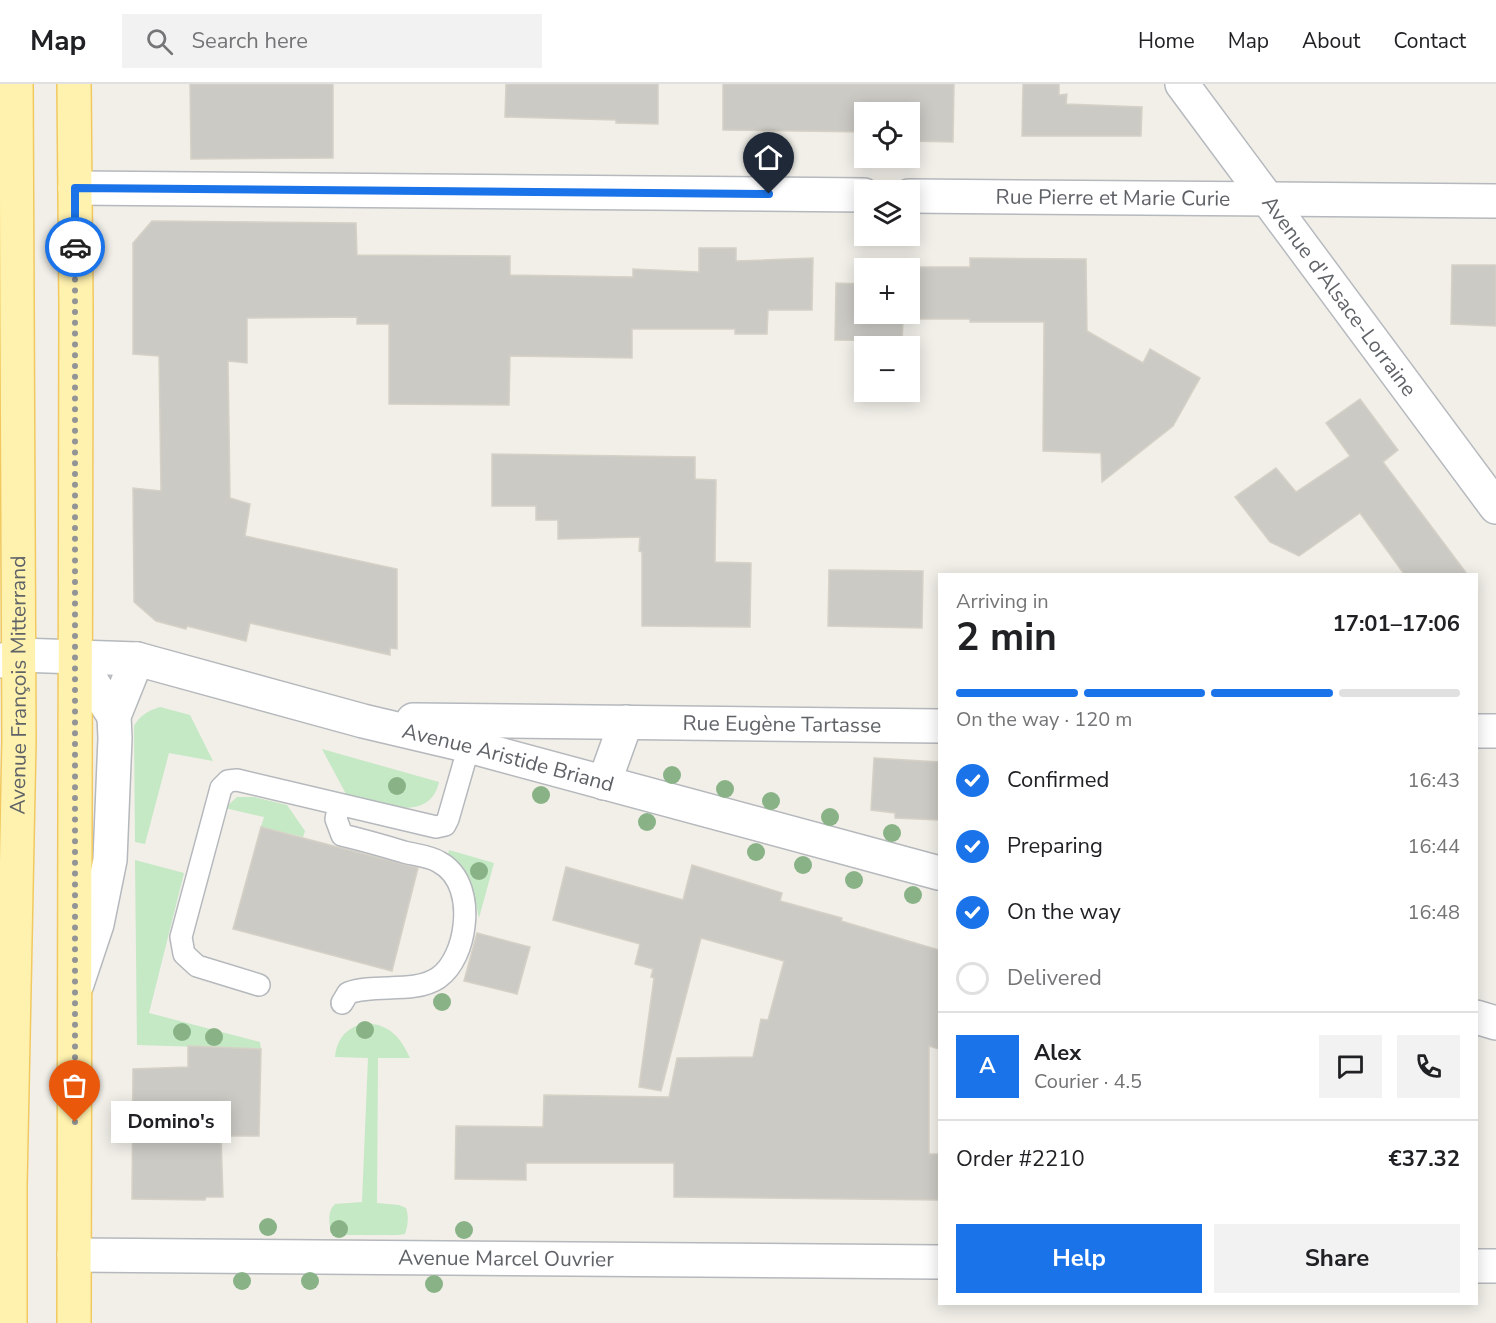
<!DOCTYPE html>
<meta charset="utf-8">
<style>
body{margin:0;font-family:"Nunito Sans",sans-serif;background:#f2f2f2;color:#202124;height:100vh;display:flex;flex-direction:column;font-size:22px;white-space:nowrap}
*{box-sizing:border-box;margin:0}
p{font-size:20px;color:#757577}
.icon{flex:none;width:33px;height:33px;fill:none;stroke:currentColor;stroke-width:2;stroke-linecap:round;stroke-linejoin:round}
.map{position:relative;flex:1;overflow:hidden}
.sheet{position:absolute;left:938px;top:489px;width:540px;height:732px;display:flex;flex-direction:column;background:#fff;border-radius:0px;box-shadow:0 3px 15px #0003}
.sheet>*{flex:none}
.buttons{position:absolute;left:854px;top:18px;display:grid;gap:12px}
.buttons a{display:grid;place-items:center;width:66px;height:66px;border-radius:0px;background:#fff;box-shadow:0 3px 15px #0003;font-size:30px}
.pin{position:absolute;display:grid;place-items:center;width:51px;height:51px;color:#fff;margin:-62px -26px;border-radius:50% 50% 50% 0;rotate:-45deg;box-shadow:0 0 6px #0007}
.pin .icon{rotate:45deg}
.courier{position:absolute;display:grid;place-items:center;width:60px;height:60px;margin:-30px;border:4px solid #1a73e8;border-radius:50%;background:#fff;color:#222;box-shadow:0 2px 8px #0007}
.bubble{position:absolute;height:42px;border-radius:0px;background:#fff;box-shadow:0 3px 15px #0003;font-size:20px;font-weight:700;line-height:42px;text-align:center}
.headline em{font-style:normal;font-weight:700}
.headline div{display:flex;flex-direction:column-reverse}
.headline{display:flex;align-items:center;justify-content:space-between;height:102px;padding:0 18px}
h1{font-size:39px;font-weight:700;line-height:45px}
.bar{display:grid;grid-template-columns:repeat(4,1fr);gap:9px 6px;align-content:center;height:72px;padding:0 18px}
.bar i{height:8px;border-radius:4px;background:#e0e0e0}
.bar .on{background:#1a73e8}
.bar p{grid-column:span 4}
.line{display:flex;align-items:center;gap:15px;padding:0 18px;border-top:2px solid #e0e0e0}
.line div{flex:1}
.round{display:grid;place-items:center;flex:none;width:63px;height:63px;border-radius:0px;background:#f2f2f2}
ol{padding:0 18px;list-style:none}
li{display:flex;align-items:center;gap:18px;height:66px}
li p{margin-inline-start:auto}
li .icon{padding:6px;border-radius:50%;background:#1a73e8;color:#fff;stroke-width:4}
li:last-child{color:#757577}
li i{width:33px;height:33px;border:3px solid #e0e0e0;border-radius:50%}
.button{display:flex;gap:12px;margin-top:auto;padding:12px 18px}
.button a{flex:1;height:69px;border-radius:0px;background:#1a73e8;color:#fff;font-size:24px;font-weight:700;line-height:69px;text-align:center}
.button a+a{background:#f2f2f2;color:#202124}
header{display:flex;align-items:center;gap:36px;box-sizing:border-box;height:84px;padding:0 30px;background:#fff;border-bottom:2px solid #e0e0e0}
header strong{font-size:28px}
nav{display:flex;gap:33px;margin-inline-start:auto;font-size:21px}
.search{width:420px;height:54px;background:#f2f2f2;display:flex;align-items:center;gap:15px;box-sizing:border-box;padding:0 21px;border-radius:0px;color:#757577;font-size:22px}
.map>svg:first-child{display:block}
.green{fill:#c5e8c5}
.building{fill:#cccac5;stroke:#d6d1c6;stroke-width:1.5}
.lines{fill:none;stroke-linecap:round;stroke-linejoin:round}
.lane-casing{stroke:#b5b8bc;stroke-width:24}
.street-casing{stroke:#b5b8bc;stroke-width:36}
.secondary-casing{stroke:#b6babf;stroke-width:36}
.primary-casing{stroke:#f2c960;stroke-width:36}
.lane{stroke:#fff;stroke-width:21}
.street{stroke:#fff;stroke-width:33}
.secondary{stroke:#fff;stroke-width:33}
.primary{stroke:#fff2af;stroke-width:33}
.tree{fill:#89b387}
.done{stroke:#929495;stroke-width:6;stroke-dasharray:0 10.8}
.route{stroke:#1a73e8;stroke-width:8}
.labels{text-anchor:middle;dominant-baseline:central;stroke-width:4.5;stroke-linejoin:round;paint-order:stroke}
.street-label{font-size:21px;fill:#5f6368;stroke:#fff}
</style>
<header>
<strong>Map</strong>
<div class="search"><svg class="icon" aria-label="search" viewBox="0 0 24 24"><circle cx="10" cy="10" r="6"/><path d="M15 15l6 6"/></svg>Search here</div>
<nav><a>Home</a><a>Map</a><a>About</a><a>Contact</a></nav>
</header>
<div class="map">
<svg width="1496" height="1239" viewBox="0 0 1496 1239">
<rect width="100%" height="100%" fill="#f1efe8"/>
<g class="green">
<path d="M160,623L190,631L213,677L169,669L145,760L135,758L134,642C140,631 148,627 160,623Z"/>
<path d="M322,665L439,698C429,742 375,718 346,710Z"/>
<path d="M237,713H254L287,721L305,747L303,753L261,743L264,733L225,724Z"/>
<path d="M449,766L494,779L479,834C474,808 470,788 448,771Z"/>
<path d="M135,776L184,789L149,929L260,958L261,965L137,961Z"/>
<path d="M364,939C389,940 400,952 410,974H378L377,1119L399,1121L406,1124C409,1133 408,1141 405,1150L398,1151H336L332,1150C329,1141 327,1127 335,1120L362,1118L368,974L335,973C337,955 346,944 364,939Z"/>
</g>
<g class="building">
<path d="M190,0H333V74L191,75Z"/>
<path d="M506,0H658V40L616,39V36L505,33Z"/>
<path d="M723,0H954L953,58L909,57V28H864V48L723,46Z"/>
<path d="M1023,0H1059V11L1067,10L1066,20L1142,23L1141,52H1022Z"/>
<path d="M152,137L356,139L357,171L510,172V191L633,193V185L699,188V164H736V177L813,174L812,226H768L767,250H735V245H632V274L510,272L509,321L389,320V240H357V233L247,234V279L228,277L230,414L250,420L245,452L397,485V565L390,564V571L250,539L246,557L187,542L186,545L156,537L134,518L133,404L161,407L159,272L133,270V159Z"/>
<path d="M970,174L1086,175L1087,247L1143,279L1150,265L1200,294L1173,342L1102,398L1101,369L1043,367L1044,238H970V235H903L902,257L835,256L836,199L864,200V230H909V184H903V183H970Z"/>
<path d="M1452,181H1496V242L1451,240Z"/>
<path d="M1360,315L1398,366L1383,378L1467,490H1404L1360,429L1299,472L1270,458L1235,413L1276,384L1296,408L1350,372L1326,339Z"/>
<path d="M492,370L695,373V395L716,396L715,478L751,479L750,543L642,542V468L639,467L640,453L558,455V436H536V422H492Z"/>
<path d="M829,486L923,487L922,544L828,542Z"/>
<path d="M874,674L939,678V736L895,734V729L871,726Z"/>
<path d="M261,743L418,784L392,887L233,845Z"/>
<path d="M692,781L782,809L780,817L842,834L841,837L939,866V965L929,962V1070H939V1116L674,1113V1079H526V1096L455,1095L456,1042L543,1043L544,1011L669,1013L677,974L753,973L761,935L768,936L784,877L701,854L661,1007L639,1003L654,894L651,893L653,885L635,880L640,860L553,836L566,783L683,816Z"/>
<path d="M477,849L530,863L517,910L464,897Z"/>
<path d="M188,962L261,965L259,1052H221L223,1113H206L205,1116L132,1115L133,985L188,983Z"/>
</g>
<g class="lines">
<g class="lane-casing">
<g id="lane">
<path d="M339,721L336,735L342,751C363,756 384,762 404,768C415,771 430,772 439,778C462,790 467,819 464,842C462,860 454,883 438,894C414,910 375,899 348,909L342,919"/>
<path d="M259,901L197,882L184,870L181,853L221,704L228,697L237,696L436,743L445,741L448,735L469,662"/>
</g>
</g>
<g class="street-casing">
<g id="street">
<path d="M75,104L864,111"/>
<path id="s1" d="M909,112L1496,117"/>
<path d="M76,573L114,632"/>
<path id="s2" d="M0,577L19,571L137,575L363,637L469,662L939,789"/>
<path id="s3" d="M413,636L939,642"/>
<path d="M1476,647H1496"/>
<path d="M604,699L626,638"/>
<path d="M77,900L97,840L110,776L115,654L114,632L137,575"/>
<path d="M1476,933L1496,939"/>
<path id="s4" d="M74,1171L939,1178"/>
<path d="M1476,1182H1496"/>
</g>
</g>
<g class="secondary-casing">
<g id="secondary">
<path id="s5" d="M1182,0L1496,423"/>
</g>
</g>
<g class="primary-casing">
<g id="primary">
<path d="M74,0L76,221L74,1239"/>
<path id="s6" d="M10,1239V1102L19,656L16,0"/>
</g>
</g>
<use href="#lane" class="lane"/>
<use href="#street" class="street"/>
<use href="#secondary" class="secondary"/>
<use href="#primary" class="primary"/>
</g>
<g class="tree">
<circle cx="672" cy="691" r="9"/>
<circle cx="397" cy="702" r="9"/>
<circle cx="725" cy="705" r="9"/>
<circle cx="541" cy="711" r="9"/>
<circle cx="771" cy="717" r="9"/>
<circle cx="830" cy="733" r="9"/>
<circle cx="647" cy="738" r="9"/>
<circle cx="892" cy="749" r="9"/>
<circle cx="756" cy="768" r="9"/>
<circle cx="803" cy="781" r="9"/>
<circle cx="479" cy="787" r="9"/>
<circle cx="854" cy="796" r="9"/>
<circle cx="913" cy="811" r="9"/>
<circle cx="442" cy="918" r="9"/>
<circle cx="365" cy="946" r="9"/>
<circle cx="182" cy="948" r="9"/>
<circle cx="214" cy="953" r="9"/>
<circle cx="268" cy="1143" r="9"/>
<circle cx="339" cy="1145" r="9"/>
<circle cx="464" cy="1146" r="9"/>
<circle cx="242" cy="1197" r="9"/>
<circle cx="310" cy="1197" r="9"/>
<circle cx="434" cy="1200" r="9"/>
</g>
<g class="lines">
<path class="done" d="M75,1038V163"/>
<path class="route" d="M75,163V104L769,110"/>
</g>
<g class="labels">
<g class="street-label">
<text stroke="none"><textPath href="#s1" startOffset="204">Rue Pierre et Marie Curie</textPath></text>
<text stroke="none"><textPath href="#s5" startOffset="264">Avenue d'Alsace-Lorraine</textPath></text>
<text stroke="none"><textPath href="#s6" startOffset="638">Avenue François Mitterrand</textPath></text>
<text stroke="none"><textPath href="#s3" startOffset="369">Rue Eugène Tartasse</textPath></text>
<text stroke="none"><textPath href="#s2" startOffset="522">Avenue Aristide Briand</textPath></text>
<text stroke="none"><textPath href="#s4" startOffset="432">Avenue Marcel Ouvrier</textPath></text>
</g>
</g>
</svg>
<div class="buttons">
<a><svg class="icon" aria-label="locate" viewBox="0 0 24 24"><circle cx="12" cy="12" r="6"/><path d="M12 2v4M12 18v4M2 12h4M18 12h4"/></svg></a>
<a><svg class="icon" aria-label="layers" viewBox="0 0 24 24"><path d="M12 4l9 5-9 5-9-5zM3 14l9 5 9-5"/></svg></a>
<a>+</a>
<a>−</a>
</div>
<div class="pin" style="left:75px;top:1038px;background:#ea580c"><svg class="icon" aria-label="bag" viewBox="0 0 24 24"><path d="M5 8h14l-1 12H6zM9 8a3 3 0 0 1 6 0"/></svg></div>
<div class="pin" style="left:769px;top:110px;background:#1f2937"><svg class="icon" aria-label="home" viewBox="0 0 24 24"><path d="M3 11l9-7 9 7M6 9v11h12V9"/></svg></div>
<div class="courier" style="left:75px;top:163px"><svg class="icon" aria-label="car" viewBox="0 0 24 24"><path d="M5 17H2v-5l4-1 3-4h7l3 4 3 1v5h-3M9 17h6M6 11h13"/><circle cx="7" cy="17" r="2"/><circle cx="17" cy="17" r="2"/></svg></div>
<div class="bubble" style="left:111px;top:1017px;width:120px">Domino's</div>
<section class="sheet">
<div class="headline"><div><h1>2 min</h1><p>Arriving in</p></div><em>17:01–17:06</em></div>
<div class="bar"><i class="on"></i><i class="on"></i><i class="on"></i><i></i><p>On the way · 120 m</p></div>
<ol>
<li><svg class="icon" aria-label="check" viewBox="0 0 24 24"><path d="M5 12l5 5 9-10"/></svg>Confirmed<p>16:43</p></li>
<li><svg class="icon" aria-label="check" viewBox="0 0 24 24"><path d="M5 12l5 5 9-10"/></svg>Preparing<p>16:44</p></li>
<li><svg class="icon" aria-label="check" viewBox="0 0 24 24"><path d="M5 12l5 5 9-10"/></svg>On the way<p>16:48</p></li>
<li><i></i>Delivered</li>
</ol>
<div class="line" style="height:108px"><b class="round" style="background:#1a73e8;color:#fff">A</b><div><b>Alex</b><p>Courier · 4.5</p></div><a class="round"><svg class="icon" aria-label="chat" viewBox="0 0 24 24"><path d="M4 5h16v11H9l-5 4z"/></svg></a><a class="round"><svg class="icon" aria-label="phone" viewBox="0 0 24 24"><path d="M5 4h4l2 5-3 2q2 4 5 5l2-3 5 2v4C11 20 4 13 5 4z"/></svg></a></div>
<div class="line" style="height:78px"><div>Order #2210</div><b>€37.32</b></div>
<div class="button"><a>Help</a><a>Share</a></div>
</section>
</div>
